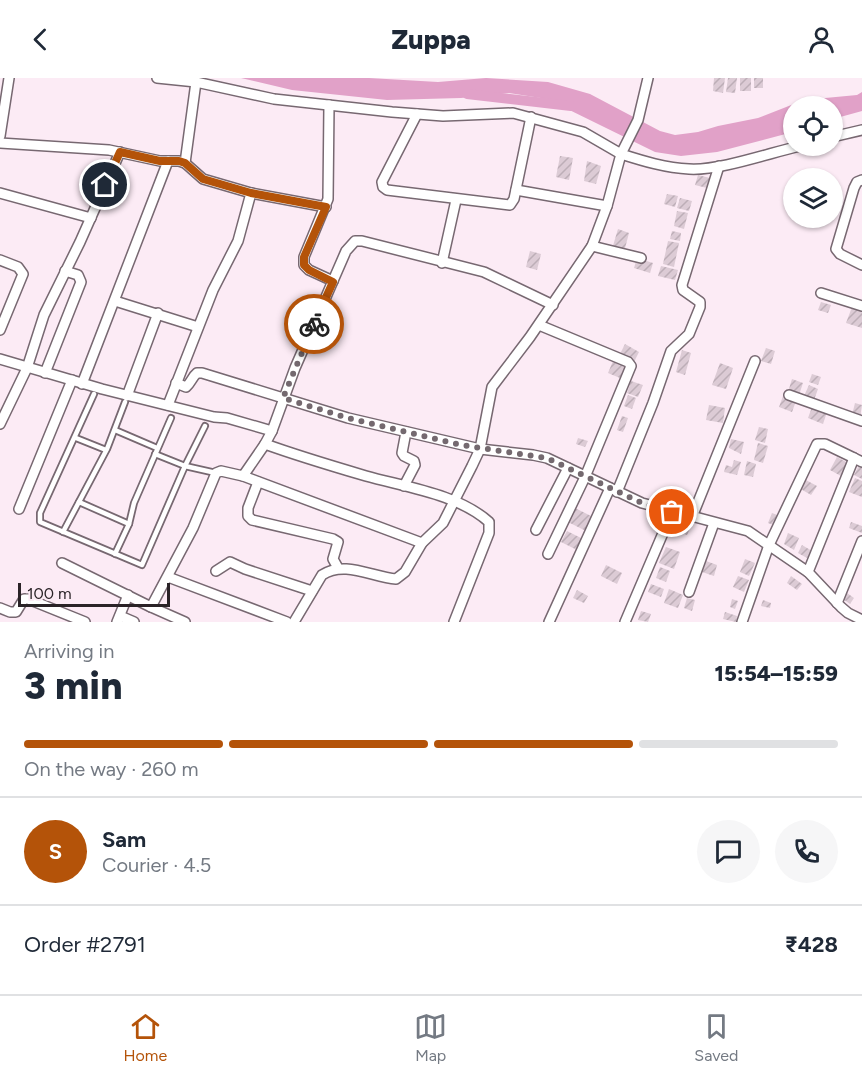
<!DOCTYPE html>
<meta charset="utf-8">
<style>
body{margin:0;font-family:Figtree,sans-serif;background:#f6f6f7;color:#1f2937;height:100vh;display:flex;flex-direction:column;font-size:22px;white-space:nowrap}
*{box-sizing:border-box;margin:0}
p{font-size:20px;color:#747a83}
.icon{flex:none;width:33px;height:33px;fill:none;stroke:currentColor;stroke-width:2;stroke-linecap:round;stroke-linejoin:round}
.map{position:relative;height:544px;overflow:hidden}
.sheet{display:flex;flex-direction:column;background:#fff;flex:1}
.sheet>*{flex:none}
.controls{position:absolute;left:783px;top:18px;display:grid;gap:12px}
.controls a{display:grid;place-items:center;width:60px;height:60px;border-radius:50%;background:#fff;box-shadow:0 2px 4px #0004;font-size:30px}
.scale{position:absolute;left:18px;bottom:15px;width:152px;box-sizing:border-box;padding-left:6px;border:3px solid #2a2327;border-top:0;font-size:16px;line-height:21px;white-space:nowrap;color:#2a2327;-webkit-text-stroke:4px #fcebf5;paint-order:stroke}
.pin{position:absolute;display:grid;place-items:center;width:51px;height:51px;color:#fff;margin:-26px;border:3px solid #fff;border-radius:50%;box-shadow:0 2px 6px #0007}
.courier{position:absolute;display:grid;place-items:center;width:60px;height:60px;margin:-30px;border:4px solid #b45309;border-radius:50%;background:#fff;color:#222;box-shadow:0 2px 8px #0007}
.head em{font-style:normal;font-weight:800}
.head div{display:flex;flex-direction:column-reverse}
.head{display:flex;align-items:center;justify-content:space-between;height:102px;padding:0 24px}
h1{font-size:39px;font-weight:800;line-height:45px}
.bar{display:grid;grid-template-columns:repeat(4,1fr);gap:9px 6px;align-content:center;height:72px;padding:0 24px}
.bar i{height:8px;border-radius:4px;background:#e0e1e3}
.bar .on{background:#b45309}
.bar p{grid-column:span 4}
.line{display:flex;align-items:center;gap:15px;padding:0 24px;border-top:2px solid #e0e1e3}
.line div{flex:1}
.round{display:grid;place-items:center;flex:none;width:63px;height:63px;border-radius:32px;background:#f6f6f7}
header{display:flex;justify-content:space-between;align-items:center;height:78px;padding:0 24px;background:#fff;font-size:27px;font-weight:800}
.tab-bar{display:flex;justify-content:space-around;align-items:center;height:84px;border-top:2px solid #e0e1e3;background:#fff;font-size:16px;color:#747a83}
.tab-bar a{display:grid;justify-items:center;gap:3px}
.tab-bar .on{color:#b45309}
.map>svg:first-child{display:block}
.water{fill:#e1a1c8}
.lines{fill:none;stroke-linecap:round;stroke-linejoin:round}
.canal{stroke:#e1a1c8;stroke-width:10}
.building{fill:url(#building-hatch)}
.lane-casing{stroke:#776871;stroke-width:8}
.street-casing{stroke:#776871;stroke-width:12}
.lane{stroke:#fff;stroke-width:4.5}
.street{stroke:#fff;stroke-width:9}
.done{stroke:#74696f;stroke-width:6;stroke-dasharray:0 10.8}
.route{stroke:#b45309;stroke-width:8}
</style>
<header><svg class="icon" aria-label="back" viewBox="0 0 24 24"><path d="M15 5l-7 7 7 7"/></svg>Zuppa<svg class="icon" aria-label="person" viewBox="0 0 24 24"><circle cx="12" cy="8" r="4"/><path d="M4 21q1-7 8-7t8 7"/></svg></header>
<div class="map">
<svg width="862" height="544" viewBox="0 0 862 544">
<defs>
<pattern id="building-hatch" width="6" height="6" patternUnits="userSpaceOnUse" patternTransform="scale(1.5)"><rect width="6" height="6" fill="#dccbd5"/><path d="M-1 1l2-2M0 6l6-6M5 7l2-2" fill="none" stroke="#bdaeb7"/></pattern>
</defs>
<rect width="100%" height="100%" fill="#fcebf5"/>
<path class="water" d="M241,0H369L438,4L486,0L548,4L590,16L660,53L675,57L698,54L718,48L758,40L804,22L857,17L862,14V33L833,41L832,28H794L793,54L717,74L681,78L655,74L547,21L509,15L461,20L387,22L292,12Z"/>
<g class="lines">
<path class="canal" d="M467,16L571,28"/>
</g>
<g class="building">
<path d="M714,0H725L723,15L713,13Z"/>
<path d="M728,0H737L735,15L726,14Z"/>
<rect x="740" y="0" width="11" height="13"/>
<rect x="754" y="0" width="9" height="10"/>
<path d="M560,78L573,80L569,102L556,99Z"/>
<path d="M587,83L601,88L596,106L584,103Z"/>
<path d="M698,97L710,100L707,110L695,107Z"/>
<path d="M667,116L678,118L675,129L664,126Z"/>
<path d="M680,120L692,123L689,133L677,130Z"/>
<path d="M677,133L688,135L684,151L674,148Z"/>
<path d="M618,151L629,155L624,174L612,171Z"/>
<path d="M672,153L681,155L680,163L670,161Z"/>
<path d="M668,163L679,165L674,189L663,186Z"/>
<path d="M530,173L541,176L537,192L526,189Z"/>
<path d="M637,180L653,185L650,195L634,190Z"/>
<path d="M661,188L678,192L675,202L658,198Z"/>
<path d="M821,224L831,227L828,235L818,232Z"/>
<path d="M852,229L862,232V250L846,245Z"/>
<path d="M625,266L639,274L634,284L620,276Z"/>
<path d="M766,270L775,273L771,286L761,283Z"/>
<path d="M682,272L691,275L685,297L676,294Z"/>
<path d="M613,283L625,288L620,300L608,295Z"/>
<path d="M720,285L733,290L726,311L712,307Z"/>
<path d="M812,296L821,299L818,307L809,304Z"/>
<path d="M792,301L803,305L799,317L788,314Z"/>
<path d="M631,303L643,307L638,319L627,315Z"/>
<path d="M809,307L818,311L814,322L804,318Z"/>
<path d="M628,317L636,320L632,331L624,328Z"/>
<path d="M783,318L796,323L792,334L779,329Z"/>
<path d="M855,325L862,327L860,340L852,337Z"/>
<path d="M709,327L725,330L723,345L706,342Z"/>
<path d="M812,329L827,334L823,346L808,340Z"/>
<path d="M622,338L628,340L623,354L617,352Z"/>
<path d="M759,349L768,351L765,365L755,362Z"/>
<path d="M578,360L588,363L585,369L576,366Z"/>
<path d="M731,361L744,364L741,376L729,370Z"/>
<path d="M758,365L768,368L763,385L754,382Z"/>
<path d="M837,379L848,385L841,398L830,392Z"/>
<path d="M734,382L741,384L737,397L724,394L726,387L732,389Z"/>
<path d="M747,383L756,386L753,399L744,397Z"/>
<path d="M860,385L862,386V401L854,397Z"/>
<path d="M855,400L862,403V419L849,414Z"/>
<path d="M804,401L817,408L811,417L799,410Z"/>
<path d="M575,430L593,439L586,453L568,444Z"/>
<path d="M772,435L780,438L776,448L768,445Z"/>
<path d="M677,444L682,446L679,454L674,452Z"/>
<path d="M685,444L692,446L687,457L681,455Z"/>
<path d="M851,444L862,448V455L849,450Z"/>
<path d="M567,453L583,461L577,472L561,464Z"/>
<path d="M788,455L799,460L794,472L784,466Z"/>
<path d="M802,467L812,473L807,480L798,475Z"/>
<path d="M666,469L680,474L674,491L659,485Z"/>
<path d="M745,481L755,485L749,498L740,494Z"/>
<path d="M706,483L717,487L714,498L702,494Z"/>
<path d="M606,487L622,495L617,506L601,498Z"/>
<path d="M660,489L670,493L666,504L656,500Z"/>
<path d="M738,498L749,502L744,514L733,509Z"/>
<path d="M791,498L802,506L797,512L787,505Z"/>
<path d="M651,506L664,511L661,519L648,514Z"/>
<path d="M669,511L683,517L678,530L664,525Z"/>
<path d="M577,512L588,518L584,525L573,520Z"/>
<path d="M847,515L854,520L850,526L843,521Z"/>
<path d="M687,520L695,522L692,533L684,530Z"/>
<path d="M732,521L738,523L735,531L730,529Z"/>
<path d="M763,522L771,525L770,530L761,528Z"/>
<path d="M641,533L651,536L648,544L638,542Z"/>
<path d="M725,534L737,538L736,544L723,541Z"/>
</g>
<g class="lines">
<g class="lane-casing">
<g id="lane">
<path d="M94,316L40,435V444L142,487L185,388L155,376"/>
<path d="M205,348L185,388L216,395"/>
<path d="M115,352L157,370"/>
<path d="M76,360L106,372"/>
<path d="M79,424L129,446"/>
<path d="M63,454L107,371L125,324"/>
<path d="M115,476L129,446L134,425L171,340"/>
</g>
</g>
<g class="street-casing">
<g id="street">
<path d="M157,0L196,4L274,21L392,34L443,38L513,35L583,54L621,76L607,128L592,168L530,259L492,309L480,371L472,388L443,445L422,465L405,494L396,501C372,499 344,482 322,497L294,544"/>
<path d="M648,0L638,42L621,76C643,83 666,90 689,91C719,93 769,75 800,68"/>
<path d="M329,27L328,121L304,179V187L309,192L333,203"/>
<path d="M417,36L382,104L383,109L387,112L510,127L514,121L531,39"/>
<path d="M0,58L9,0"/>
<path d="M832,59L862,52"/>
<path d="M0,65L109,72L160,83H179L185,85L203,101L251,115L326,129"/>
<path d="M185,85L196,4"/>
<path d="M862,102L857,104L854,110L836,171L840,176L862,187"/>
<path d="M516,112L607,128"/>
<path d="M0,115L91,140"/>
<path d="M592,168L641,180"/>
<path d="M0,182L18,189L23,196L0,252"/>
<path d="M442,185L456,122"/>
<path d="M821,215L862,228"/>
<path d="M115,223L198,249"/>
<path d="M539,247L628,284L631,288L585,399L548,476"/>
<path d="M0,281L102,311L214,339L227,340L272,353"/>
<path d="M45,295L81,204L78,197L65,193"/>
<path d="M176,305L186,309C191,305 192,299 197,295H202L348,340L480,371L533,377L547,380L642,425L748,453L808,494L841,529L848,535L862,542"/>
<path d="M82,306L168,83"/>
<path d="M789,317L862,343"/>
<path d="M127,318L158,235"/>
<path d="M168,327L213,212L238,163L251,115"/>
<path d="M0,346L27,290L44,237L80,164L120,74"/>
<path d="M265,366L272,353L295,290L346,173L355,163H362L484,194L553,227"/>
<path d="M243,398L422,465"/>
<path d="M258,404L248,430V438L252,442L333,461L338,464L333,481L338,490"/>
<path d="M404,408L415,387L414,383L404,378L402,375L406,354"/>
<path d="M617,414L653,325L671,273L689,256L700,229V224L683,212L682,207L719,88"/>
<path d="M19,431L72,302"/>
<path d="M692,439L755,283"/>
<path d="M536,452L568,390"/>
<path d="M62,485L151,529"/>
<path d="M216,493L230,484L245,491L312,513"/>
<path d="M808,494L854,380L862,384"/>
<path d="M168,499L287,544"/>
<path d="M689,514L714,445"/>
<path d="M837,525L862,463"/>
<path d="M0,530L10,534H16L24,521H28L85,544"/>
<path d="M120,538L134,544"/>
<path d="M117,544L128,517"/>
<path d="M185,544L151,529L193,450L216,395L221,393L243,398L265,366C298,378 332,388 366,398C405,409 458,416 489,444V455L454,544"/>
<path d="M549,544L610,410"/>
<path d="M625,544L672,434"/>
<path d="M742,544L769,467L817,366H825L854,380"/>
</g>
</g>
<use href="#lane" class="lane"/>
<use href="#street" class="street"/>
</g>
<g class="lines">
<path class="done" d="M314,246L283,320L348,340L461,367L547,380L642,425L672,434"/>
<path class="route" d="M105,107L120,74L160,83H179L185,85L203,101L251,115L326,129L304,179V187L309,192L333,204L314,246"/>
</g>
</svg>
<div class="controls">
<a><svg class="icon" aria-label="locate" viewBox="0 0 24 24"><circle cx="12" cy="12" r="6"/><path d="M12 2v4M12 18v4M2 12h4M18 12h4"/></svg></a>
<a><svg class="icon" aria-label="layers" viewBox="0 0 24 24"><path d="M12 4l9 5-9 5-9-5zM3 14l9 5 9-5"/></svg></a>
</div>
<div class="scale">100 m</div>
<div class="pin" style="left:672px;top:434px;background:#ea580c"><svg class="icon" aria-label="bag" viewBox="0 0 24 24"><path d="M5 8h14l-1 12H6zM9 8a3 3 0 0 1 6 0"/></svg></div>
<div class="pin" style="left:105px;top:107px;background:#1f2937"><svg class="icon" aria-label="home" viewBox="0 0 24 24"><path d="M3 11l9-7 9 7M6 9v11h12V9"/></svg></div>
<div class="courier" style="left:314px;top:246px"><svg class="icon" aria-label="bike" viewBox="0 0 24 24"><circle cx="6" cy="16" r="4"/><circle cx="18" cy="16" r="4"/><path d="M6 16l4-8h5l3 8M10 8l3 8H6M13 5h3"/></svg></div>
</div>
<section class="sheet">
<div class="head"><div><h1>3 min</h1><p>Arriving in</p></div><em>15:54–15:59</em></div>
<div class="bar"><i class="on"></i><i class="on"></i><i class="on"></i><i></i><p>On the way · 260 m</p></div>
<div class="line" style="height:108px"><b class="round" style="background:#b45309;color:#fff">S</b><div><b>Sam</b><p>Courier · 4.5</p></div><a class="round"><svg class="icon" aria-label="chat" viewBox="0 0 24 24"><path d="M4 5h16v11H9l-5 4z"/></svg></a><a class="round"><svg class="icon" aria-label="phone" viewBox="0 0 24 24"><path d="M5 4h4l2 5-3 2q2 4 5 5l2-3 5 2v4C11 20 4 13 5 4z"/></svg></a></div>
<div class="line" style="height:78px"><div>Order #2791</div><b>₹428</b></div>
</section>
<nav class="tab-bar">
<a class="on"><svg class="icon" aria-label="home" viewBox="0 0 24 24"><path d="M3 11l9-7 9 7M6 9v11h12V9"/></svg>Home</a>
<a><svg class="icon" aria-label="map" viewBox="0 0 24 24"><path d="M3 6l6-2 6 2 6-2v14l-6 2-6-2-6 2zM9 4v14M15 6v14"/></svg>Map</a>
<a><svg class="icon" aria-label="saved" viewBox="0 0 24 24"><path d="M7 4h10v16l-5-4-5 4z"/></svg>Saved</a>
</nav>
